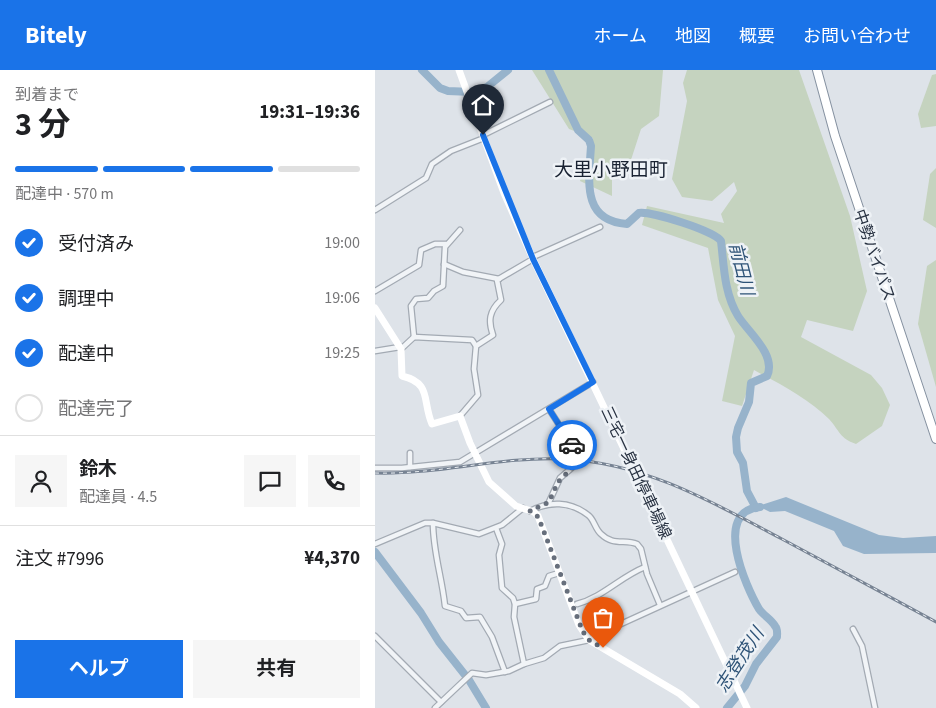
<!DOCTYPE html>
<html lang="ja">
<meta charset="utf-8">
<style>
body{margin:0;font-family:"Source Sans 3","Noto Sans JP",sans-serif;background:#f6f6f6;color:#202124;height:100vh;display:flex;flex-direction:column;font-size:19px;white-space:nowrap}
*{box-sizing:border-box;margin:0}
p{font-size:16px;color:#757577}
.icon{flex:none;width:28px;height:28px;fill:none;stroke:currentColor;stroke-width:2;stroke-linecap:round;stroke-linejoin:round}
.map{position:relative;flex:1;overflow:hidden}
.drawer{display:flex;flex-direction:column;background:#fff;width:375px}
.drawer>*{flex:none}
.pin{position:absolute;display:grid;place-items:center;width:42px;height:42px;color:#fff;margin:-51px -21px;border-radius:50% 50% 50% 0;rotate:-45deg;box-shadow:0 0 5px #0007}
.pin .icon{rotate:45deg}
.courier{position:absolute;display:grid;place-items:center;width:50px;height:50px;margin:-25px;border:4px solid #1a73e8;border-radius:50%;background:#fff;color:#222;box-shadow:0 1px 6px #0007}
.head em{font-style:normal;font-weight:700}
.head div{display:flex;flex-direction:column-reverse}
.head{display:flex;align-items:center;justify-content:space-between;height:85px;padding:0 15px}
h1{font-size:32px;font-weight:700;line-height:38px}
.bar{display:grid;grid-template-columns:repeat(4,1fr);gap:8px 5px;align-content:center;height:60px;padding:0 15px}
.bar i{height:6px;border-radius:4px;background:#e0e0e0}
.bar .on{background:#1a73e8}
.bar p{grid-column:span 4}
.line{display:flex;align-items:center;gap:12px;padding:0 15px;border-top:1px solid #e0e0e0}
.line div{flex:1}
.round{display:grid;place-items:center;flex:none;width:52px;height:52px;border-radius:0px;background:#f6f6f6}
ol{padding:0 15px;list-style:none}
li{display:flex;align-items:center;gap:15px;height:55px}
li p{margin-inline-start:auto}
li .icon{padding:5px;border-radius:50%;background:#1a73e8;color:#fff;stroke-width:4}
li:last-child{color:#757577}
li i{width:28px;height:28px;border:2px solid #e0e0e0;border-radius:50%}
.button{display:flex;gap:10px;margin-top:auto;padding:10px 15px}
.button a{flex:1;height:58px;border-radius:0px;background:#1a73e8;color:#fff;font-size:20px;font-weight:700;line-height:58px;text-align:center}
.button a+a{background:#f6f6f6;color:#202124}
header{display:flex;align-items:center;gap:30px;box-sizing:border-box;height:70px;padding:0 25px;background:#1a73e8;color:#fff}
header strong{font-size:24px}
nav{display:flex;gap:28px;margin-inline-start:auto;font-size:18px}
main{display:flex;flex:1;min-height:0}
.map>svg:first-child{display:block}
.green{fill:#c5d3bf}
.water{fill:#97b3cb}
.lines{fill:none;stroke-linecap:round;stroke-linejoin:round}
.river{stroke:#97b3cb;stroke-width:8}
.minor-casing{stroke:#a3aab3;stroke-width:7}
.trunk-casing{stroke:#8591a0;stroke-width:10}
.minor{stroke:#f1f4f7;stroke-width:4.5}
.secondary{stroke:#fff;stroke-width:7}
.trunk{stroke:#fff;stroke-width:8}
.rail-casing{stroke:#778393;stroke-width:3}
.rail{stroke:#eef2f6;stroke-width:1;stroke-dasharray:4;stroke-linecap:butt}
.secondary-bridge{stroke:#fff;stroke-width:7}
.done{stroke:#676f7c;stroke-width:5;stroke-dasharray:0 9}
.route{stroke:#1a73e8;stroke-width:6}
.labels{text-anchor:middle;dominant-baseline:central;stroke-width:5;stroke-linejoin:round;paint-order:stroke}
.street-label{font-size:16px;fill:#273141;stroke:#eef2f6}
.water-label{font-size:18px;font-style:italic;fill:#2e5377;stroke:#eef2f6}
.quarter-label{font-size:19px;fill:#192232;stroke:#eef2f6}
</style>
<header>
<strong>Bitely</strong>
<nav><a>ホーム</a><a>地図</a><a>概要</a><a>お問い合わせ</a></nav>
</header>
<main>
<section class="drawer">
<div class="head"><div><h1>3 分</h1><p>到着まで</p></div><em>19:31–19:36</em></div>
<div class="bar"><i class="on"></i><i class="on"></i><i class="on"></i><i></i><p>配達中 · 570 m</p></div>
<ol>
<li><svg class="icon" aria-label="check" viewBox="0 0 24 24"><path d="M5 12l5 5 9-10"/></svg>受付済み<p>19:00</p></li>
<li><svg class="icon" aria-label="check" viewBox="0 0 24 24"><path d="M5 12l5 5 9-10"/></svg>調理中<p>19:06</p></li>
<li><svg class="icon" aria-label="check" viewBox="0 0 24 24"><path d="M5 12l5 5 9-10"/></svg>配達中<p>19:25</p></li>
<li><i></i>配達完了</li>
</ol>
<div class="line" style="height:90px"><a class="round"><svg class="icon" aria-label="person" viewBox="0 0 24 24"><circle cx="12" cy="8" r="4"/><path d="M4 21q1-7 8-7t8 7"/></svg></a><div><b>鈴木</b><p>配達員 · 4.5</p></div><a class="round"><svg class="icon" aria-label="chat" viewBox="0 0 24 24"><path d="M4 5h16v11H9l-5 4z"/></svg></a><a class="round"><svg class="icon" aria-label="phone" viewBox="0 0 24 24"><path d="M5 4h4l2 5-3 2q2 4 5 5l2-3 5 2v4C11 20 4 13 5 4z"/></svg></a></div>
<div class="line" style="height:65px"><div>注文 #7996</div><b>¥4,370</b></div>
<div class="button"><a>ヘルプ</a><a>共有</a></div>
</section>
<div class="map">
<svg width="561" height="638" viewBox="0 0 561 638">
<rect width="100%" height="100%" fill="#dee3e9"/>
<g class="green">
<path d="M157,0H288L284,46L266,59L255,93L237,105V126L205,111L218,68L194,59Z"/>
<path d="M312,0H424L475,146L492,221L478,261L432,250L426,267L496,305L507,318L515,335L507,356L481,374C464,368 465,361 454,349C434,329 403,313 379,300L367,336L347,331L360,266L343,230L333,178L267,155L272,136L349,153L346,144L362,121L359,112L337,131L307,127L297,109L312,31L308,13Z"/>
<path d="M561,4V56L546,58L543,44L557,5Z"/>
<path d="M561,98V158L548,150L555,104Z"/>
<path d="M561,190V317L543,254L552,196Z"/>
</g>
<path class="water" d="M411,427L504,465L528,468L561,466V483L489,484L468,476L459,461L410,441L395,442L383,436Z"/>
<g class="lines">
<g class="river">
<path d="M47,0L65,18L73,21L97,22L112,17L133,0"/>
<path d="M174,0L203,60L214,70L216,76C214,110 206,151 252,154L264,143C276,141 340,161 346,171C349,196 349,223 363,246C373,262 402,285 392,306L376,313L374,332L363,358L361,367L362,382L368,393L372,421L381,438"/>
<path d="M0,482L46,543L64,572L94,610L111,638"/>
<path d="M352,638L370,616L381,594L402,567C402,563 403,559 400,556C396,549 389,546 384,539C371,517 337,441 385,437"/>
</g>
<g class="minor-casing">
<g id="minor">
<path d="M108,65L175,32"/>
<path d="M0,140L51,108L57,94L76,81L109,68"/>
<path d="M158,187L225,157"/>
<path d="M69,194L88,202L124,209"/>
<path d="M0,221L44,195L46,180L60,174H71"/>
<path d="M39,267L36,236L41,229L53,228L59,221L68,216L70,177L85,160"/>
<path d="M101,276L118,265C113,251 114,241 126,230L122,210L158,189"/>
<path d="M26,279L39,267L97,270L101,276L99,299L103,325L85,346"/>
<path d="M0,281L25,277"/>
<path d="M174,339L204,386L199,396L185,408L174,432"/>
<path d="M35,383V397"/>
<path d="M0,398H27L85,392L218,312"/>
<path d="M155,441C174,431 195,431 213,445C219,449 220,459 226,464C238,476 250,469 262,474L266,479L272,504L285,535"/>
<path d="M58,453C58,482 67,507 70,536L86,541L91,548L105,547L117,567L130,602"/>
<path d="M121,458L127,474L124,485L127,518L138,528L140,534L139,547L149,594"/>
<path d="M0,474L50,453H58L104,464L127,455L148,438"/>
<path d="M140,534L161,529L162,519L170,516L174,506L184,503"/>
<path d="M202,534C228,527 245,507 270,497"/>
<path d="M478,559L487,576L500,638"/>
<path d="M0,566L66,632"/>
<path d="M213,569L360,502"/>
<path d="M60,638L97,603L111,605L134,601L149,594L169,588L185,576L214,570"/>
</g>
</g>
<g class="trunk-casing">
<path id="trunk" d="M442,0L460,66L561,369"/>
</g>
<use href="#minor" class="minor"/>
<g class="secondary">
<path d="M84,0L129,123L158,189L249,379"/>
<path d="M0,238L26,279L27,306C57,313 47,331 57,354L85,346L95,373L114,412L141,436L159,442L163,446L204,555L214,570L305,624L321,638"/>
<path d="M268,419L372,638"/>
</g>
<use href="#trunk" class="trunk"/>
<g class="rail-casing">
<path id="rail" d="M0,403C63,405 126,386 189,389C270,393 337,432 407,469C459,497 510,524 561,552"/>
</g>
<use href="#rail" class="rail"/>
<path class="secondary-bridge" d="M249,379L268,419"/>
</g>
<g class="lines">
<path class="done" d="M197,375L204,386L199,396L183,412L174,432L155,441L161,444L164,449L208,562L214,570L228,578"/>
<path class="route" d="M108,65L158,189L218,312L174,339L197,375"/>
</g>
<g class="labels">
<g class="street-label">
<text transform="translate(499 185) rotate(71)">中勢バイパス</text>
<text transform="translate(261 403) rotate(65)">三宅一身田停車場線</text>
</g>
<g class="water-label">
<text transform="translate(366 199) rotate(76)">前田川</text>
<text transform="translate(365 590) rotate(-57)">志登茂川</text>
</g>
<g class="quarter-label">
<text x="236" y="100">大里小野田町</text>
</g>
</g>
</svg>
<div class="pin" style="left:228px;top:578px;background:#ea580c"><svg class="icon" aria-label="bag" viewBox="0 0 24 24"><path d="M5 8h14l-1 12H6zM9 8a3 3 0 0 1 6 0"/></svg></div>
<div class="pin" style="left:108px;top:65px;background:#1f2937"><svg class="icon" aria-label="home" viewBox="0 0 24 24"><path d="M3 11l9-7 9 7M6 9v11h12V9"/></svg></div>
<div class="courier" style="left:197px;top:375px"><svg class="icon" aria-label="car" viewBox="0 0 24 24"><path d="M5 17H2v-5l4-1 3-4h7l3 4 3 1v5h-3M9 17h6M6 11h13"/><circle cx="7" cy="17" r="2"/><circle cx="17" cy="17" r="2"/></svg></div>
</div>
</main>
